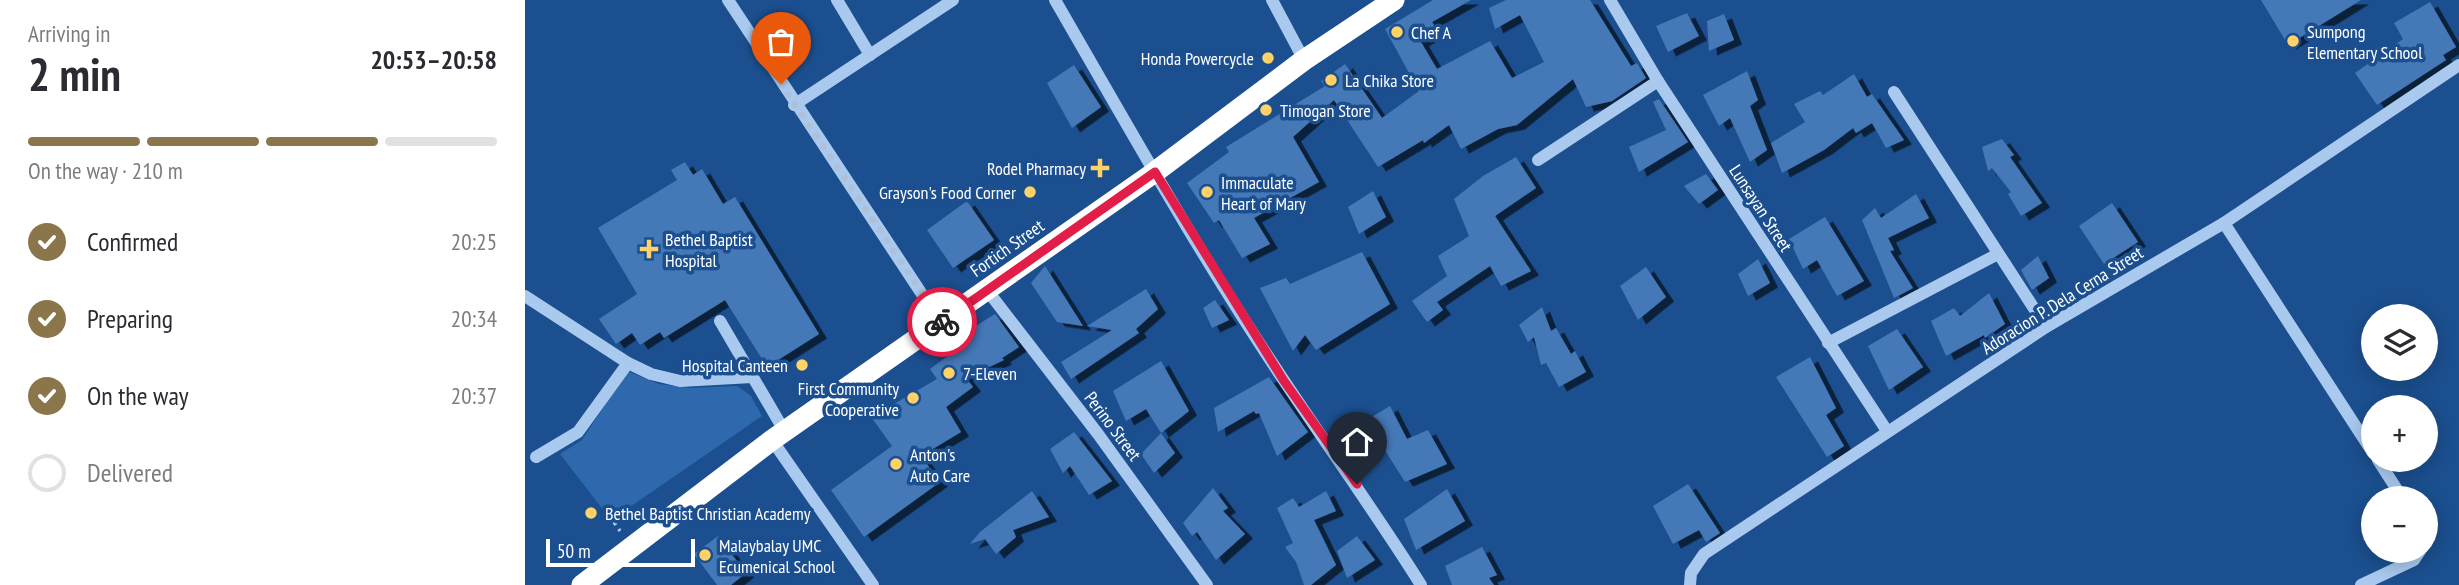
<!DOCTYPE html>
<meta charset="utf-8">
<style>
body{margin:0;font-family:"PT Sans Narrow",sans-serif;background:#f7f7f7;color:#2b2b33;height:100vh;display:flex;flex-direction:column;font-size:26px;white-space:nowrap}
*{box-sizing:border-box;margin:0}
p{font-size:23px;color:#7c7c81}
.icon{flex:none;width:38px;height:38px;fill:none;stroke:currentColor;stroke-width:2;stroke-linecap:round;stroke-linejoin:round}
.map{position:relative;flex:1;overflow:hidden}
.side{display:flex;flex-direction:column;background:#fff;width:525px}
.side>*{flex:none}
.fabs{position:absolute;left:1836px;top:304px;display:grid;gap:14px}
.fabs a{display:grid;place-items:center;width:77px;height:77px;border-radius:50%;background:#fff;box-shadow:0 4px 18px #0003;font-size:35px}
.scale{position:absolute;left:21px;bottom:18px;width:149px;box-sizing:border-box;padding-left:7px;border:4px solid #fff;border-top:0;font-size:19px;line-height:24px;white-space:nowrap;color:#fff;-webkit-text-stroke:5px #1b4f8f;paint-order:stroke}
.pin{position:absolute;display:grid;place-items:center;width:60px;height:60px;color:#fff;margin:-72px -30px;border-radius:50% 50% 50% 0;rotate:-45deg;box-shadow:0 0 7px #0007}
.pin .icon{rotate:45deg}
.courier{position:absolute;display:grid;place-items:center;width:70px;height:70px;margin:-35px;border:5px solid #e11d48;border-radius:50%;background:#fff;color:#222;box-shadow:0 2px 9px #0007}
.headline em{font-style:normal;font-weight:700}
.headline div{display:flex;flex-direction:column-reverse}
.headline{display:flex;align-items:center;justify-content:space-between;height:119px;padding:0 28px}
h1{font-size:46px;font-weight:700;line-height:52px}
.bar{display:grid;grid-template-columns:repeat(4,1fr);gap:10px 7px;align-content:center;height:84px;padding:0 28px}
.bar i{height:9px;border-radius:5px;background:#e1e1e2}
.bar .active{background:#8a764a}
.bar p{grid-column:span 4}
ol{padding:0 28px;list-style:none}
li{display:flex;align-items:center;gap:21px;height:77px}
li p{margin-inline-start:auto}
li .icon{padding:7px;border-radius:50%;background:#8a764a;color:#fff;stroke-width:4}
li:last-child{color:#7c7c81}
li i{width:38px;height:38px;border:4px solid #e1e1e2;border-radius:50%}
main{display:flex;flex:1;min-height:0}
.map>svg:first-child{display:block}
.green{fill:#2e69ad}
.building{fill:#4478b7;filter:url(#shadow)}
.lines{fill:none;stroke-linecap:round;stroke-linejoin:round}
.path{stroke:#a9c9ee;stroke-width:3.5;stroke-dasharray:3.5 5;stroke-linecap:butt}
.minor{stroke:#a9c9ee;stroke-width:12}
.highway{stroke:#fff;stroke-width:21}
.done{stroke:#afc1d8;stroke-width:7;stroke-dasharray:0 12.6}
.route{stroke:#e11d48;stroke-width:9}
.poi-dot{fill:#ffd166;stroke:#1b4f8f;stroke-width:2.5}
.labels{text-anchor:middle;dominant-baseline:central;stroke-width:7;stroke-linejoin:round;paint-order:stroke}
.poi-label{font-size:18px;fill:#fff;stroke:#1b4f8f;text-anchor:start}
.street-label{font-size:18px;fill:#fff;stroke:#1b4f8f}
</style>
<main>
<section class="side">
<div class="headline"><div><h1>2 min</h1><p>Arriving in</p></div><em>20:53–20:58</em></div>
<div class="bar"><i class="active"></i><i class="active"></i><i class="active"></i><i></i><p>On the way · 210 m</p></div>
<ol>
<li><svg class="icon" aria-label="check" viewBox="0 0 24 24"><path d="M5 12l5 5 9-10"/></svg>Confirmed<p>20:25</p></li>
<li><svg class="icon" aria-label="check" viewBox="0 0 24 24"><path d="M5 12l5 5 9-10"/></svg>Preparing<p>20:34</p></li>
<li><svg class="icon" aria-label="check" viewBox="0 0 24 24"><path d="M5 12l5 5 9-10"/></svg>On the way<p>20:37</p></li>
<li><i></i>Delivered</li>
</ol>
</section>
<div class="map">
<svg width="1934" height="585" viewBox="0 0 1934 585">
<defs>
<filter id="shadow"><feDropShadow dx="8" dy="4.5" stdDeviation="0" flood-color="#0009"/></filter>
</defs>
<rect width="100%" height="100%" fill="#1b4f8f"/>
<path class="green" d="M102,371L134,384L165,388L212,386L226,396L237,416L86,520L35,454L57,440Z"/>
<g class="building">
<path d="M908,0H946L907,22L913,31L896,42L912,69L965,41L987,78L1019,62L995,15L970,29L964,8L981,0H1065L1106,66L1112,63L1121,78L1087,101L1061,107L1048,79L992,125L973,129L936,149L924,125L899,143L898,140L853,167L809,100L768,137L794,182L729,218L745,244L717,258L694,220L689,223L662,183L704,152L701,147L800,86L796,81L820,64L857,118L894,91L860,29Z"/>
<path d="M1736,0H1836L1763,45Z"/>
<path d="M1905,2L1931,47L1918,55L1921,60L1852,105L1830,73L1878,39L1869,23Z"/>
<path d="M1162,13L1174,36L1143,52L1131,26Z"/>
<path d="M1199,14L1209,40L1184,51L1182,21Z"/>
<path d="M549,65L576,107L547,128L522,83Z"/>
<path d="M1222,71L1233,100L1225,106L1242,150L1225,162L1205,118L1194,126L1178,95Z"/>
<path d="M1329,74L1342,97L1347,94L1379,140L1361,148L1347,123L1331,133L1328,128L1299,150L1257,173L1246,143L1280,122L1269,104L1295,91L1298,95Z"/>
<path d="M1134,99L1163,142L1114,172L1104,147L1141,130L1128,102Z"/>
<path d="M1477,139L1489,155L1485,157L1517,203L1496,216L1483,194L1486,192L1467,168L1463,171L1457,147Z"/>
<path d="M991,157L1011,188L970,216L1006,271L976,286L965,266L912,302L918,310L902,322L887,301L922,276L913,256L944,236L929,199L958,176Z"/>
<path d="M160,162L168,175L177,169L198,204L210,197L294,334L242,367L200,300L139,338L135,332L115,345L107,333L91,344L74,319L112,294L73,228L152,180L146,170Z"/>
<path d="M1181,174L1193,190L1174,204L1159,186Z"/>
<path d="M848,191L861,217L834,234L823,207Z"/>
<path d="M1391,194L1404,218L1363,238L1369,250L1365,251L1388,288L1369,298L1337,220L1350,208L1356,218Z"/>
<path d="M442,201L469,240L428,268L402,230Z"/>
<path d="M1587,203L1613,242L1579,264L1554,226Z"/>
<path d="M1300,217L1339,281L1312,296L1292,260L1278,269L1264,239Z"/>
<path d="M837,252L865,304L791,350L780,335L768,351L735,288L761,278L765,284Z"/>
<path d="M1513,256L1524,278L1507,290L1496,270Z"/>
<path d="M1233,259L1245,283L1223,296L1213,274Z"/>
<path d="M520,266L558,326L532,322L506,283Z"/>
<path d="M1121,267L1141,297L1113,320L1095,286Z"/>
<path d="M621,289L633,309L611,329L614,333L546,379L536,362L587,330L562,326Z"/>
<path d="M1464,293L1480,324L1460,338L1459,335L1421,356L1406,321L1429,308L1435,316Z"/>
<path d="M690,300L704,320L687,328L678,308Z"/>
<path d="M1017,307L1026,331L1031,328L1046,354L1050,351L1061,372L1034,387L1021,363L1016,365L1009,337L1003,342L994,325Z"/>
<path d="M470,314L494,347L477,358L479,360L441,378L448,387L421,407L436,432L396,456L415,482L339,537L306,490L367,446L344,414L359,403L362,408L412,379L405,369L443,341L438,334Z"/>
<path d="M1372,329L1398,367L1364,390L1343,346Z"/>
<path d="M1285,357L1311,408L1301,415L1319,446L1302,457L1251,377Z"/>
<path d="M636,361L664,411L636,433L621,409L601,421L588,391Z"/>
<path d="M744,377L783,432L752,456L734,413L731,414L729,411L693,432L689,408Z"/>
<path d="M865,406L882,439L903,430L922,464L880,482L856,444L847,448L830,427Z"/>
<path d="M549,432L587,481L564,495L545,466L538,473L525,449Z"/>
<path d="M636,433L650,453L629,473L616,454Z"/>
<path d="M1163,484L1195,533L1181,542L1174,530L1148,544L1128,506Z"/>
<path d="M688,488L703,508L698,511L720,534L691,560L672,532L667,536L658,523Z"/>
<path d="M922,489L940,521L891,550L879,519Z"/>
<path d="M507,491L524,517L488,530L491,537L471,554L460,539L445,544L455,532Z"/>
<path d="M801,491L811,511L789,520L811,565L786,585H779L771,562L760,547L768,543L752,508L768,498L774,507Z"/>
<path d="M193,536L221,573L206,585H192L169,554Z"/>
<path d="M832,536L850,560L822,578L812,551Z"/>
<path d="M957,547L972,575L964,578L969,585H927L920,566Z"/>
</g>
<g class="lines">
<path class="path" d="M89,522L95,531"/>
<g class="minor">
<path d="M203,0L416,323"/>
<path d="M312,0L345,55"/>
<path d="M530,0C604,128 677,259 760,382C805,450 853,516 896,585"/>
<path d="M747,0L779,60"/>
<path d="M1085,0L1133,81L1362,431"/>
<path d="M1369,92L1521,327"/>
<path d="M269,105L428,0"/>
<path d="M1013,160L1133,81"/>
<path d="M1699,223L1848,453"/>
<path d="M462,290L573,434L682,585"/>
<path d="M0,296L103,363L126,374L155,381L227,377"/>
<path d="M195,321L260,432"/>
<path d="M1303,343L1473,254"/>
<path d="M247,440L348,585"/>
<path d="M11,457L53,432L103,363"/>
<path d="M1853,460L1878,499"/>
<path d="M1165,585L1166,573L1179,554L1521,327L1699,223L1934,65"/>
<path d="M1836,585L1889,560L1895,551"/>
</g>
<path class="highway" d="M57,585L247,440L630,172L779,60L869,0"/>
</g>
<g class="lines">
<path class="done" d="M256,84L417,322"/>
<path class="route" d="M417,322L630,172L759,381L832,484"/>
</g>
<g class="poi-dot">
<circle cx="872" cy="32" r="7"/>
<circle cx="1768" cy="41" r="7"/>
<circle cx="743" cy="58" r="7"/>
<circle cx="806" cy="80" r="7"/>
<circle cx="741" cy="110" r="7"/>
<path d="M571.5 157.5h7v7h7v7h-7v7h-7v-7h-7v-7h7z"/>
<circle cx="505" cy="192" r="7"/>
<circle cx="682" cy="192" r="7"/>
<path d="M120.5 238.5h7v7h7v7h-7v7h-7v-7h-7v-7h7z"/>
<circle cx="277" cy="365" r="7"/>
<circle cx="424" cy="373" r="7"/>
<circle cx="388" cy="398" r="7"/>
<circle cx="371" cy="464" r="7"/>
<circle cx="66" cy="513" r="7"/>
<circle cx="180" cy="555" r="7"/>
</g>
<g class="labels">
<g class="poi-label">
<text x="1782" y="31">Sumpong<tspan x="1782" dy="21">Elementary School</tspan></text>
<text x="886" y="32">Chef A</text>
<text x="729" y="58" text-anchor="end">Honda Powercycle</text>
<text x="820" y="80">La Chika Store</text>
<text x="755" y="110">Timogan Store</text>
<text x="561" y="168" text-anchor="end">Rodel Pharmacy</text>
<text x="696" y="182">Immaculate<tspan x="696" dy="21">Heart of Mary</tspan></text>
<text x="491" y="192" text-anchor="end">Grayson's Food Corner</text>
<text x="140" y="239">Bethel Baptist<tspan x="140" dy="21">Hospital</tspan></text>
<text x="263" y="365" text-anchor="end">Hospital Canteen</text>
<text x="438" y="373">7-Eleven</text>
<text x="374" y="388" text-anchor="end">First Community<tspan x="374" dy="21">Cooperative</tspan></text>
<text x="385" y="454">Anton's<tspan x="385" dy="21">Auto Care</tspan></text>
<text x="80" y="513">Bethel Baptist Christian Academy</text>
<text x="194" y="545">Malaybalay UMC<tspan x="194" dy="21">Ecumenical School</tspan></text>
</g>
<g class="street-label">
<text transform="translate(1236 208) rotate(57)">Lunsayan Street</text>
<text transform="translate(482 248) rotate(-35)">Fortich Street</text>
<text transform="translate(1537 300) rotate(-32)">Adoracion P. Dela Cerna Street</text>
<text transform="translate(588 426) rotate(53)">Perino Street</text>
</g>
</g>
</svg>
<div class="fabs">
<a><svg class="icon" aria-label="layers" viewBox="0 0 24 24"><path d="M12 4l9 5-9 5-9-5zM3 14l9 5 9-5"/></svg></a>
<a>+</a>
<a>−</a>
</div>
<div class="scale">50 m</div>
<div class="pin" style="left:256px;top:84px;background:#ea580c"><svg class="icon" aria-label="bag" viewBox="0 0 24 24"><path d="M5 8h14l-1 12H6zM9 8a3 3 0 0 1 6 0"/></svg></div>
<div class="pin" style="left:832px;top:484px;background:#1f2937"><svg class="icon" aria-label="home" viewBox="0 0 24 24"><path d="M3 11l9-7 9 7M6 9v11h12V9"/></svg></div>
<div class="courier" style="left:417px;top:322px"><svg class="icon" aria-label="bike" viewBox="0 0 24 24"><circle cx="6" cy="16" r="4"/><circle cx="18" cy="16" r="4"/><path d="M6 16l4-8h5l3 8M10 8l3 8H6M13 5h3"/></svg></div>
</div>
</main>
